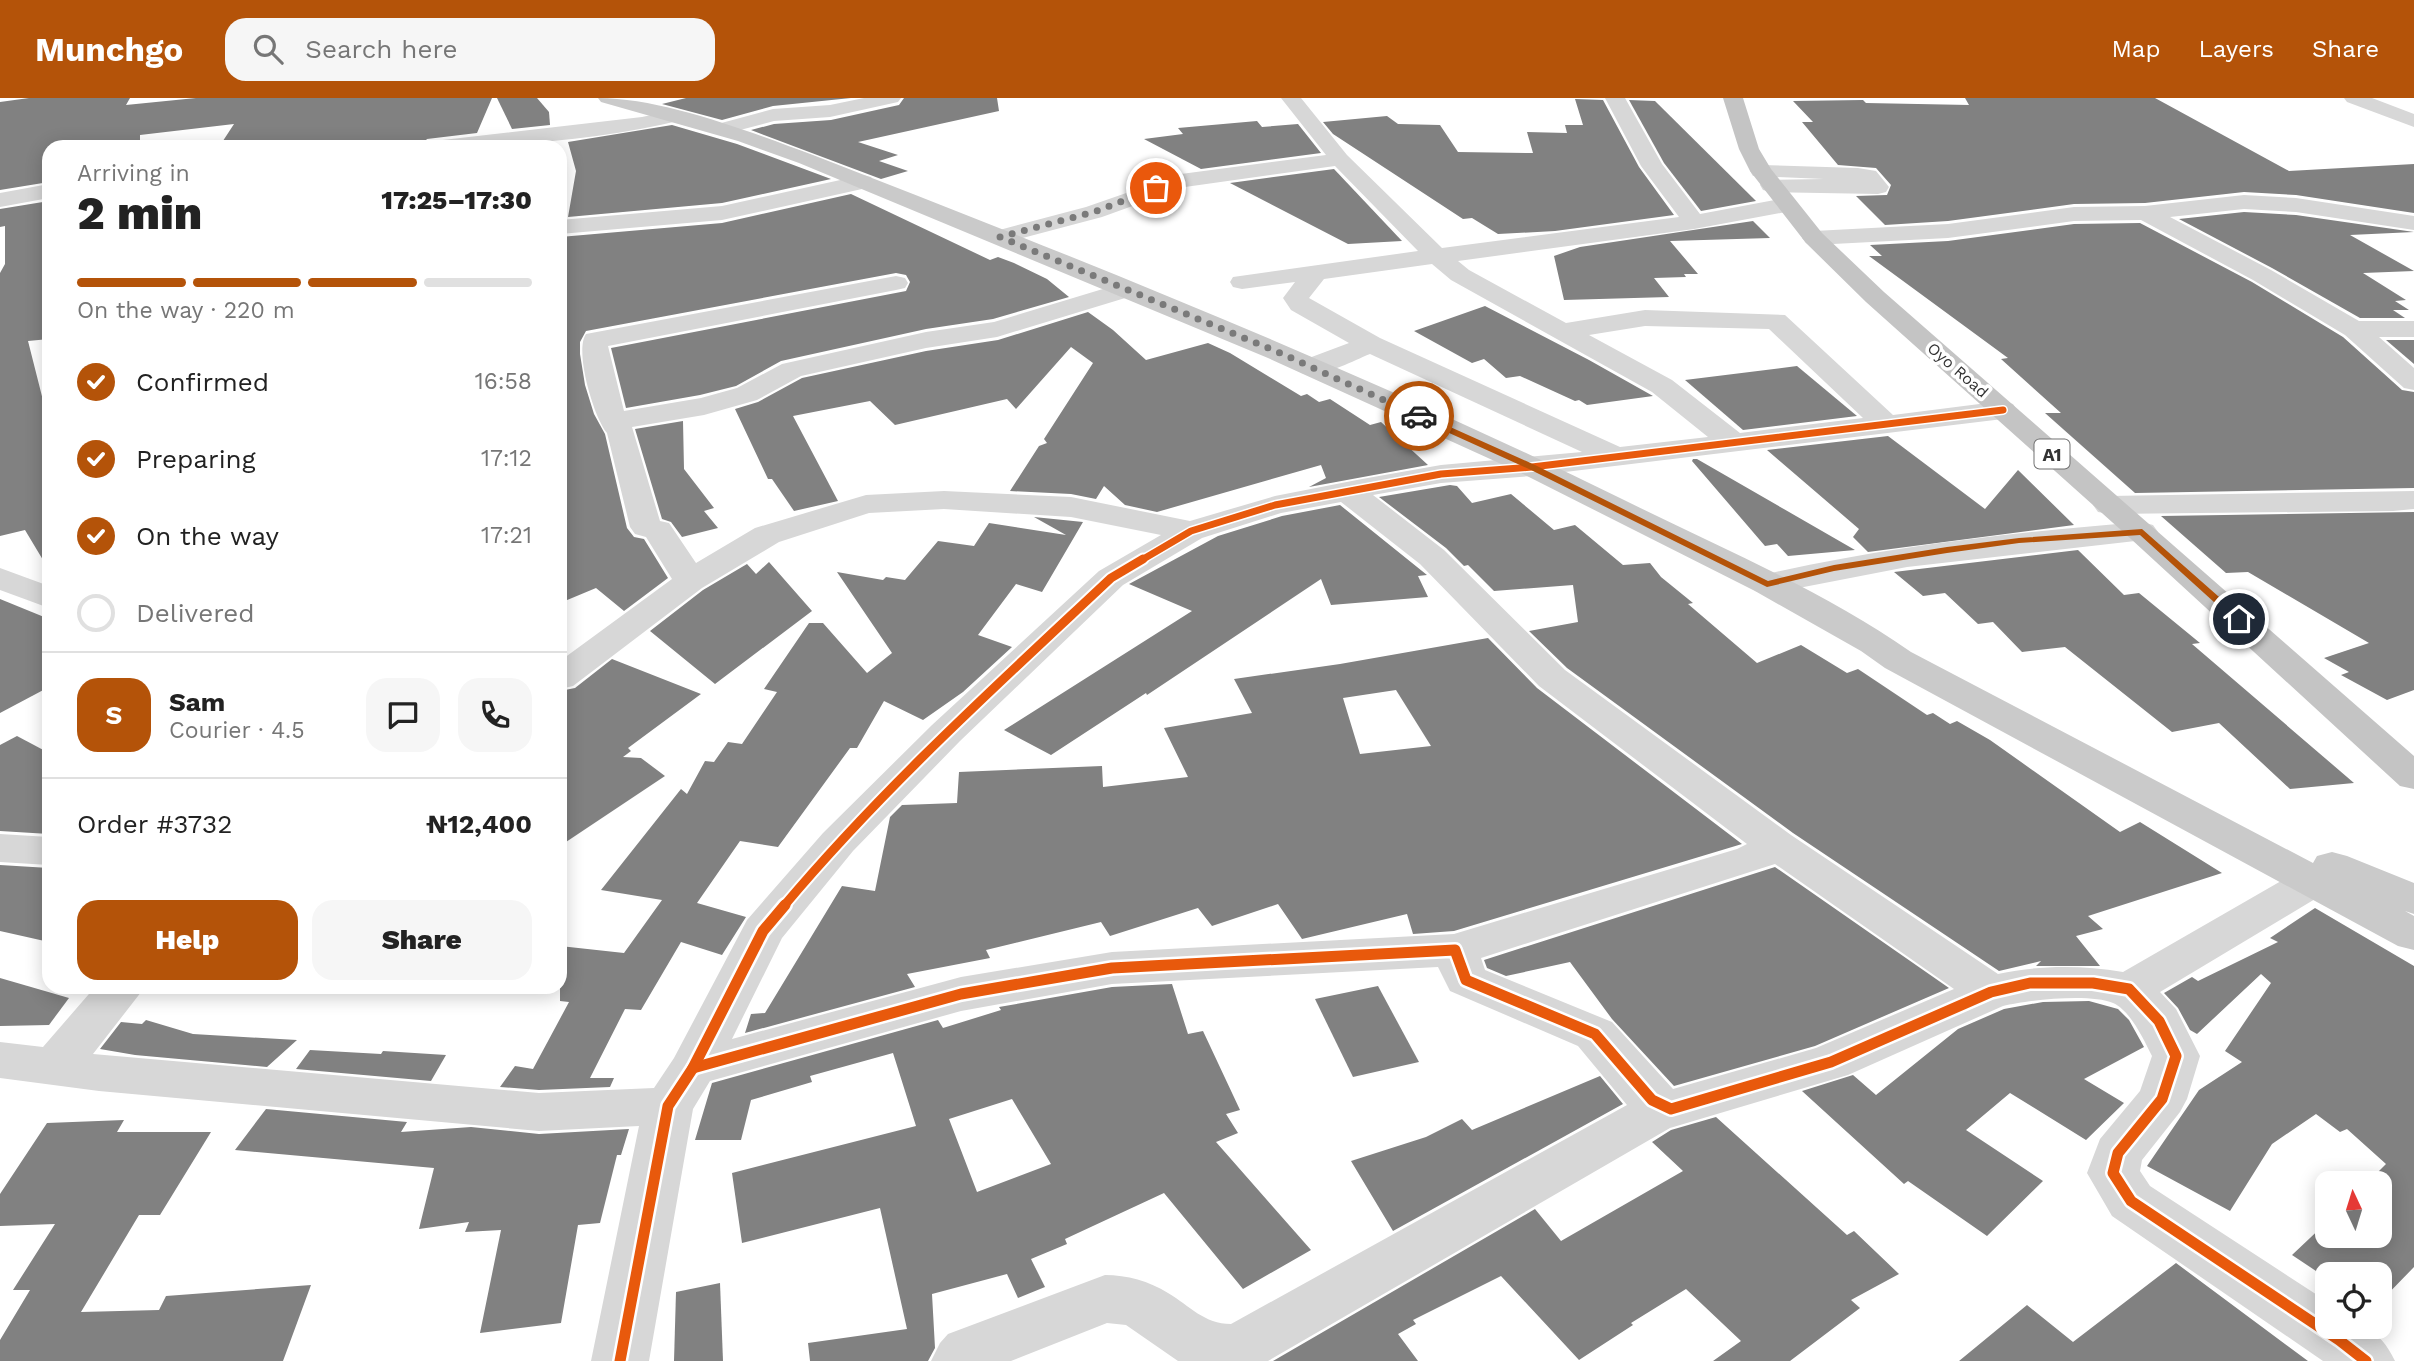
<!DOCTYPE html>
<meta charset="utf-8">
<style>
body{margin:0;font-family:"Work Sans",sans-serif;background:#f6f6f6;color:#222;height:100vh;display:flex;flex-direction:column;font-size:26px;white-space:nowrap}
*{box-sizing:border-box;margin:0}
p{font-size:23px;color:#767676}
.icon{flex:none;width:38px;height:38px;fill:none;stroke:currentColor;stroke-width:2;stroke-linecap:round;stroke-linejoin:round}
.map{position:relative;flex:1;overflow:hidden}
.drawer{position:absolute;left:42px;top:42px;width:525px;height:854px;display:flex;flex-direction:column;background:#fff;border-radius:21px;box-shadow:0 4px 18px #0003}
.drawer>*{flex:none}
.needle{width:46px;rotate:356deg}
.fabs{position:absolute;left:2315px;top:1073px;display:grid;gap:14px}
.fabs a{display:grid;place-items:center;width:77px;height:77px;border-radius:14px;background:#fff;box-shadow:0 4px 18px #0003;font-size:35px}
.pin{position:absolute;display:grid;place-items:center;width:60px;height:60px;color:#fff;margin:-30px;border:4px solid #fff;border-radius:50%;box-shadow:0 2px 7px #0007}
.courier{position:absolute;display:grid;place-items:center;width:70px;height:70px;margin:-35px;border:5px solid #b45309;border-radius:50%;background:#fff;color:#222;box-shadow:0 2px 9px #0007}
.overview em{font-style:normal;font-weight:800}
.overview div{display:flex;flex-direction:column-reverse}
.overview{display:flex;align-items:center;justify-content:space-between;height:119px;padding:0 35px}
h1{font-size:46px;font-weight:800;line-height:52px}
.bar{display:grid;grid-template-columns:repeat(4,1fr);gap:10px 7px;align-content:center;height:84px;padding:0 35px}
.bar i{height:9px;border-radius:5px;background:#e0e0e0}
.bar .current{background:#b45309}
.bar p{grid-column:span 4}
.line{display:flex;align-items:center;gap:18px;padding:0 35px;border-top:2px solid #e0e0e0}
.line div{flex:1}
.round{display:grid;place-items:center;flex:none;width:74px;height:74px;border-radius:21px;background:#f6f6f6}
ol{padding:0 35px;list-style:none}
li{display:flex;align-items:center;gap:21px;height:77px}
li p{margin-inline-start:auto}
li .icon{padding:7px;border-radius:50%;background:#b45309;color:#fff;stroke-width:4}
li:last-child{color:#767676}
li i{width:38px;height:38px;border:4px solid #e0e0e0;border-radius:50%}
.cta{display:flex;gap:14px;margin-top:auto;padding:14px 35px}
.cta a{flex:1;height:80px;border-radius:21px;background:#b45309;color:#fff;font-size:28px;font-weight:800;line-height:80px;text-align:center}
.cta a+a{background:#f6f6f6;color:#222}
header{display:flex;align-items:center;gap:42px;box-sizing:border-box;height:98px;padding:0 35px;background:#b45309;color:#fff}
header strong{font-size:33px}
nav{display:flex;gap:38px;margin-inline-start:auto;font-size:24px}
.search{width:490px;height:63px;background:#f6f6f6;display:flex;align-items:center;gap:18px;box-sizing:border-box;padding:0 24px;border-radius:21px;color:#767676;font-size:26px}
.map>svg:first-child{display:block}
.building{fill:#818181;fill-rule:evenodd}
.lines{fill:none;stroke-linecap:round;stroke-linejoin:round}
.minor{fill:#d7d7d7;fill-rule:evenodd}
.major{fill:#cacaca;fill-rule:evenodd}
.highway{fill:#c4c4c4;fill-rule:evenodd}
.cycleway-far2-casing{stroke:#fff;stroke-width:10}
.cycleway-far1-casing{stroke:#fff;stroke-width:13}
.cycleway-casing{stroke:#fff;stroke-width:16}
.cycleway-far2{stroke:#e8590c;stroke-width:7}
.cycleway-far1{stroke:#e8590c;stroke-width:9}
.cycleway{stroke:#e8590c;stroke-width:11}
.route{fill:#b45309}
.done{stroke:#7a7a7a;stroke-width:7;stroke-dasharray:0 12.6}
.labels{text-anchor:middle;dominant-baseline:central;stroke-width:7;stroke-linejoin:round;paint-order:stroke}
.far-street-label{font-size:16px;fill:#333;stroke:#fff}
.shield{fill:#fff;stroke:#707070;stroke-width:2}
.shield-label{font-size:18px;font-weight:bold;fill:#333}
</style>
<header>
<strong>Munchgo</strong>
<div class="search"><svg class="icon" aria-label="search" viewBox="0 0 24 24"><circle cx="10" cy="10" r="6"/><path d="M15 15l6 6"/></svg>Search here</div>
<nav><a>Map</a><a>Layers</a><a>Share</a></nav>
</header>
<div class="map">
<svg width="2414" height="1263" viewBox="0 0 2414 1263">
<rect width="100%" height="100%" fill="#fff"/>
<g class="building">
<path d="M29,0H130L126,7L196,0H492L477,35L427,41L420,49H219L234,26L140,37V49H49V84L0,92V4Z"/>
<path d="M497,0H537L549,14L550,27L512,31Z"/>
<path d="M686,0H851L773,8L722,22L662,6Z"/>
<path d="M904,0H997L999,13L858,44L898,57L879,63L908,73L881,81L751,32L774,26L831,22L899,7Z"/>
<path d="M1965,0H2155L2289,73L2414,66V115L2296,97L2244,94L2145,105L2074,106L1948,123L1885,127L1856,98L1887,97L1891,87L1876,70L1838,67L1802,24H1813L1793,3L1863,2L1866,5L1969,7Z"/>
<path d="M1575,1L1603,2L1639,69L1674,117L1555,133L1498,136L1472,120L1463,121L1333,36L1323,24L1387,18L1398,26L1440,27L1458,54L1533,55L1527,34L1567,35L1565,27H1583Z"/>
<path d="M1629,2L1655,3L1756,103L1701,113L1664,65Z"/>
<path d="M1257,23L1262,29L1298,26L1321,55L1201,71L1144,41L1183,36L1178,30Z"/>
<path d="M672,27L737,46L831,81L722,105L568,119L576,73L568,44Z"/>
<path d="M1334,71L1402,143L1348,146L1230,85Z"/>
<path d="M851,96L990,162L998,159L1014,165L1047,181L1069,199L993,221L926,231L781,263L736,288L700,297L626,310L611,250L906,193L910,184L906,177L896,175L586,233L580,244V256L585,287L594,316L605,336L627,430L634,439L644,441L668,480L624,513L596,490L560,505V139L722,125Z"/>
<path d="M49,103V241L28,243L49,326V472L25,432L0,438V175L5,166V128L0,129V111Z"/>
<path d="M2244,114L2296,117L2414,134L2350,137L2414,173L2363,175L2406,202L2395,203L2409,212H2393L2405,220H2360L2272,170L2179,121Z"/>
<path d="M1753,123L1770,140L1670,143L1698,176H1684L1686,179L1654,180L1669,199L1564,202L1554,158L1580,149Z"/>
<path d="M2140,125L2252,184L2343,239L2402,292L2414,294V390L2135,395L2045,315H2061L2001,261L2008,260L1869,158H1882L1870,147L1948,143L2074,126Z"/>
<path d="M1485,208L1589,262L1653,298L1587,307L1579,302L1575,303L1520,278L1506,280L1484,261L1472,265L1414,233Z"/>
<path d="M1088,214L1113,232L1146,262L1208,245L1230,255L1301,298L1307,296L1319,304L1330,301L1370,327L1381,324L1428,367L1309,389L1326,380L1321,367L1157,414L1125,407L1104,388L1096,401L1071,396L1010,393L1039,348L1047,345L1044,341L1093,265L1071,249L1016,311L1007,301L895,327L870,303L793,318L838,403L794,413L772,381H768L735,311L758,304L802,280L926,253L998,242Z"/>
<path d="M2386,242H2414V266Z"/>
<path d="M1797,268L1857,318L1743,332L1685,282Z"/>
<path d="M683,323L684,371L714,410L704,413L718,430L682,439L671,424L662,421L635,331Z"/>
<path d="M1888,338L1985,411L2018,372L2074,427L1868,454L1853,439L1859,431L1767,352Z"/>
<path d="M1693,361H1697L1855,452L1788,458L1777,446L1765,448L1692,363Z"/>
<path d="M1450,387L1457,388L1472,405L1511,396L1554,432L1575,427L1623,467L1650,465L1661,479L1693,505L1688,506L1757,565L1801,547L1847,575L1858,571L1927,617L1933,615L1950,626L1957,623L1990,642L2120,734L2140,724L2222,775L2088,818L2103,831L2076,838L2100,868H2036L2041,863L1999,873L1793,735L1567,570L1529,533L1578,524L1573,487L1494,493L1468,467L1464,468L1446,450L1379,399Z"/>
<path d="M1340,407L1427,477L1418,478L1428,499L1331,507L1321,481L1147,597L1146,595L1051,657L1004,632L1192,513L1129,486L1218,438L1282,418Z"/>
<path d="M2414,414V592L2387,602L2341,577L2349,574L2324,560L2369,545L2248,474L2226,475L2161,418Z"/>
<path d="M1034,419L1083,424L1042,494L1016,486L978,537L1012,549L963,594L923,622L884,603L857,650H850L778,749L740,743L697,805L746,819L722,857L681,844L641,912L625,911L590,980H614L610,989L539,992L500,989L515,968L533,971L569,904L560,903V848L624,855L662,802L601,792L681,691L687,696L705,663L714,664L728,644L742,646L777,594L764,591L809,525H823L867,575L892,555L837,474L883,482L886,479L905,482L938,443L974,448L989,425L1066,437Z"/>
<path d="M2078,452L2124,497L2139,495L2200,545L2192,546L2354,685L2290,691L2219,625L2172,634L2065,549L2022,554L1993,524L1978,526L1945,495L1923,498L1894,474Z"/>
<path d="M769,464L812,513L715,586L650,533L703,492L747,466L756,476Z"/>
<path d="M0,501L49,521V589L0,615Z"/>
<path d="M1488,540L1537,590L1742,746L1454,833L1413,836L1407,816L1302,841L1278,806L1212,828L1198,810L1110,838L1101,824L986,852L990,860L907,876L915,889L745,935L751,916L765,915L842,788L875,793L890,719L902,707L957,705L959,674L1102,668L1103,689L1188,679L1164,630L1252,615L1234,581L1340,566ZM1396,592L1431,648L1360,656L1343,600Z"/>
<path d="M612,561L701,596L628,650L631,653L623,659L641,660L665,678L560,748V593L575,590Z"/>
<path d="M17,638L49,655V736L0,733V647Z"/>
<path d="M0,767L49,770V844L0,833Z"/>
<path d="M1775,769L1949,890L1815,948L1674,988L1612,921L1570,864L1506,878L1487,870L1484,862Z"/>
<path d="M2315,810L2414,868V1169L2380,1204V1176H2328V1181L2292,1157L2328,1123V1138H2380V1085H2367L2386,1066L2347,1031L2340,1034L2316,1016L2272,1046L2230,1113L2147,1068L2199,992L2242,964L2225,953L2271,885L2261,876L2197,936L2190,932L2178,910L2164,895L2192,879L2198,883L2278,844L2270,840Z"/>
<path d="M0,880L69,900L49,927L0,928Z"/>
<path d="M1172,886L1188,936L1203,933L1240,1012L1226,1016L1238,1035L1216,1044L1311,1152L1243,1191L1164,1095L1065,1141L1067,1146L1031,1161L1045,1189L1018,1200L1007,1176L932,1196L935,1250L928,1263H810L808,1245L907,1231L880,1110L742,1145L732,1075L916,1028L893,955L810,978L812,984L751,1002L741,1042H695L712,985L938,922L943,930L1001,912L999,909L1112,889ZM1012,1001L1051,1066L977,1094L949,1021Z"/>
<path d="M1378,888L1419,964L1353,979L1315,901Z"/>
<path d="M2089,903L2118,911L2129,922L2144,949L2084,981L2124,1005L2086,1042L2010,995L1966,1032L2043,1083L1987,1138L1908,1083L1904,1086L1802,993L1853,977L1876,997L1958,931L2004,911L2043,904Z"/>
<path d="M146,922L193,936L297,942L267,969L135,957L100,951L121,924L142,926Z"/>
<path d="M310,952L381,956L383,953L446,957L431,983L296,971Z"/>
<path d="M1600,978L1623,1006L1393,1133L1351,1063L1426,1039L1462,1021L1472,1032Z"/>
<path d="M266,1011L407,1024L401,1034L471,1029L539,1036L629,1031L621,1057H617L600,1125L578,1127L561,1225L480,1235L501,1132L465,1134L469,1124L419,1131L434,1070L235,1052Z"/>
<path d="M1716,1019L1847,1137L1854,1133L1899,1176L1851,1202L1860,1210L1790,1263H1713L1741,1243L1686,1191L1631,1225L1633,1227L1579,1262L1501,1178L1413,1222L1416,1226L1398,1236L1418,1263H1273L1535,1111L1561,1143L1683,1073L1652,1044L1671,1032Z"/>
<path d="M124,1022L117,1034H211L160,1117H139L81,1214L159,1212L166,1198L311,1187L283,1263H0V1242L30,1192H13L55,1126L0,1128V1096L47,1025Z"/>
<path d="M2176,1165L2308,1263H1959L2027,1207L2073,1244Z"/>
<path d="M720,1185L723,1263H674L676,1194Z"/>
</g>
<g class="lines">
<g class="minor">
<path d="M864,0H901L898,4L830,19L774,23L721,37L714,35L711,31L714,27L773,11L830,7Z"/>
<path d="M1281,0H1301L1347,57L1442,150L1679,119L1641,68L1605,0H1625L1662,66L1700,116L1786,100L1794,102L1797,107L1794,112L1786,114L1694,131L1458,163L1469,172L1566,225L1645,212L1785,217L1893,317L2003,303L2013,306L2017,312L2013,318L2003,321L1532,378L1441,385L1373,397L1444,452L1565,572L1791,737L1998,876C2040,867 2081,867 2123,874L2300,772L2315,768L2330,772L2337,782L2330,792L2160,894L2176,911L2200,958L2187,1001L2180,1014L2142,1062L2140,1073L2150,1088L2328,1204V1228C2363,1228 2378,1228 2395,1263H2323L2112,1118L2087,1075L2100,1041L2140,993L2152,958C2144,942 2130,912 2113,905C2090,895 2028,902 2003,908L1848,977L1670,1030L1268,1263H1178L1126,1227L1107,1225L1011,1263H931L940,1245L948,1236L1105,1177C1127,1177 1149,1183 1168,1195C1190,1208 1204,1226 1231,1226L1627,1007L1578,948L1450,893L1438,869L1112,886L961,913L710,983L693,1011L649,1263H591L639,1028L539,1033L99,993L0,980V944L43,949L95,889H145L93,956L539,995L654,990L674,960L747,822L823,735L932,627L1099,473L1161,437L1071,419L944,411L869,415L779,444L702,490L573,588L560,591V563L672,481L646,439L635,436L630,429L607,335C594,320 574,253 586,236L896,178L905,180L908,185L905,190L896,192L608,248L624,313L701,300L737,290L782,266L926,234L994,224L1126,184L1135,187L1139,192L1135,197L997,239L926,250L801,278L757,302L704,317L632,329L660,423L669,425L696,465L755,430L866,397L944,393L1071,399L1190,423L1275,398L1362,381L1441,367L1582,354L1370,256C1350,264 1323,280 1301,275L1297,269L1301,263L1349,245L1291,212L1283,200L1295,184L1242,191L1233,189L1230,184L1233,179L1418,153L1335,68L1185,89L1102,119L1000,146L992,144L988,139L992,134L1086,109L1181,76L1326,57ZM1432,166L1451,182L1652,294L1708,339L1620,349L1380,240L1309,200L1324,181ZM1645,228L1769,231L1863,320L1740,335L1672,282L1589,237ZM1341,404L1420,466L1539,588L1747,746L1737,751L1454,836L1112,854L961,879L732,941L782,840L853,753L960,643L1123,487L1202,440L1281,415ZM1775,766L1954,891L1816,950L1673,991L1612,924L1485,872L1481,860Z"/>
<path d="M2344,0H2372L2414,16V29L2347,4Z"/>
<path d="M675,12L682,14L685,18L682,22C601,42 506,49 424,49L427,45L434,43L642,19Z"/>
<path d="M1761,67L1858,70L1876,73L1889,89L1886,94L1878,96L1771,94L1763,92L1760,87L1763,82L1824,81L1753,78L1750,73L1753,68Z"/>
<path d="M863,77L871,79L874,84L871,89L722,122L560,136V122L722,108Z"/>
<path d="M49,86V100L0,109V95Z"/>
<path d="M2244,97L2296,100L2414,118V132L2296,114L2244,111L2170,119L2271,172L2359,223H2414V239H2379L2414,270V292L2404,290L2345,237L2253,182L2141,122L2074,123L1948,140L1814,147L1806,145L1802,140L1806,135L1814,133L1948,126L2074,109L2145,108Z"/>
<path d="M2414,393V411L2393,413L2109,416L2098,414L2093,407L2098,400L2109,398Z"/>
<path d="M2142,424L2153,427L2158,434L2153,441L1907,469L1767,496L1755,493L1750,486L1755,479L1767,476C1891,448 2016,434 2142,424Z"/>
<path d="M0,470L49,488V510L0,492Z"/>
<path d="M0,736L49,739V767L0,764Z"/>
</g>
<path class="major" d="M598,0C663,0 751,34 813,57C1086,163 1359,272 1622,401C1719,449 1822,492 1911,554L2313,765L2317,758L2332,754L2347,758L2414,785V816L2405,813L2414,818V852L2398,848L1885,570L1861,553L1755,493L1521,375L1268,260L799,65L738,43L601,4Z"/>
<path class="highway" d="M1723,0H1743L1759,51L1771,71L1822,135L1884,194L2414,658V691L2400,688L2131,441L1866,204L1806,145L1750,73L1739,51Z"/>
<g class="cycleway-far2-casing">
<path id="cycleway-far2" d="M1140,463L1191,433L1275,407L1441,376L1532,369L2003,312"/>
</g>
<g class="cycleway-far1-casing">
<path id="cycleway-far1" d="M783,809C883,690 998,586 1111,480L1143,461"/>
</g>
<g class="cycleway-casing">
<g id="cycleway">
<path d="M693,970L961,896L1112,870L1455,852L1466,882L1595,936L1652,1002L1671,1011L1831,964L1991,894L2030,885H2093L2129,891L2159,923L2176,958L2162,1001L2118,1055L2113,1075L2131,1103L2339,1242L2366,1263"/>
<path d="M620,1263L668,1008L693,970L763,833L785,807"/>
</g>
</g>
<use href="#cycleway-far2" class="cycleway-far2"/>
<use href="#cycleway-far1" class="cycleway-far1"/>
<use href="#cycleway" class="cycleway"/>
</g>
<path class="route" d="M1419,315L1535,367L1768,483L1834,467L1947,449L2019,440L2142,431L2244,521L2236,524L2140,437L2019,445L1947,455L1834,473L1767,489L1529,371L1416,320Z"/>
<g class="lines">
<path class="done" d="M1156,90L1094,114L1000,139L1278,254L1419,318"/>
</g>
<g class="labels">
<g class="far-street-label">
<text transform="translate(1958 272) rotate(41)">Oyo Road</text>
</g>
<rect class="shield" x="2034.5" y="341.5" width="35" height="29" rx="5"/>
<g class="shield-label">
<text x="2052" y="356">A1</text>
</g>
</g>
</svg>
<div class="fabs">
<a><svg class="needle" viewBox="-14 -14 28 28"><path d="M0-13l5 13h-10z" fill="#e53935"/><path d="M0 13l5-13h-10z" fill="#767676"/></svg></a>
<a><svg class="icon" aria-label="locate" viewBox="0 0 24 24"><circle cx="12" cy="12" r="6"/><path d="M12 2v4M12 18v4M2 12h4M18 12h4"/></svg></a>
</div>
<div class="pin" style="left:1156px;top:90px;background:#ea580c"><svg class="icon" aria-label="bag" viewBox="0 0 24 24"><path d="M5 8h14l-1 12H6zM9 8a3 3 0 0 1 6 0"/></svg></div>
<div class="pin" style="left:2239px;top:521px;background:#1f2937"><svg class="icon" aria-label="home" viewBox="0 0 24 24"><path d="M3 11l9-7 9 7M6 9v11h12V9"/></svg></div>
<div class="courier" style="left:1419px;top:318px"><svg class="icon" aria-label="car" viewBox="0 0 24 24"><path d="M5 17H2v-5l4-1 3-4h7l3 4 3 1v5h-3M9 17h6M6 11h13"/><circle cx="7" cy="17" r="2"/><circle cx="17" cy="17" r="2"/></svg></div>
<section class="drawer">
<div class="overview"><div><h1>2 min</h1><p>Arriving in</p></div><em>17:25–17:30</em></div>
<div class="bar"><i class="current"></i><i class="current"></i><i class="current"></i><i></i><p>On the way · 220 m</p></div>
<ol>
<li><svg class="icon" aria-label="check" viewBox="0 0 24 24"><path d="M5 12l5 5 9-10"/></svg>Confirmed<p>16:58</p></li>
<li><svg class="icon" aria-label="check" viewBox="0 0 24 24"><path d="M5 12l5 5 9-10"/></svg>Preparing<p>17:12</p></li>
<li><svg class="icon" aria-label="check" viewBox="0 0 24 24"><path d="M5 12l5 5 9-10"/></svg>On the way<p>17:21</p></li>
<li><i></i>Delivered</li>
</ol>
<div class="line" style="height:126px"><b class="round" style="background:#b45309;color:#fff">S</b><div><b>Sam</b><p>Courier · 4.5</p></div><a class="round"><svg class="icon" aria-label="chat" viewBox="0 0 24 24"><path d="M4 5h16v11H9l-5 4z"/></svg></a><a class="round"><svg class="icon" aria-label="phone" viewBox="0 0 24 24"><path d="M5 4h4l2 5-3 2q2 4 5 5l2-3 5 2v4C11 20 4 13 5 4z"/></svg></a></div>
<div class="line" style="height:91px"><div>Order #3732</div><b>₦12,400</b></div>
<div class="cta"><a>Help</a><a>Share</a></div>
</section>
</div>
